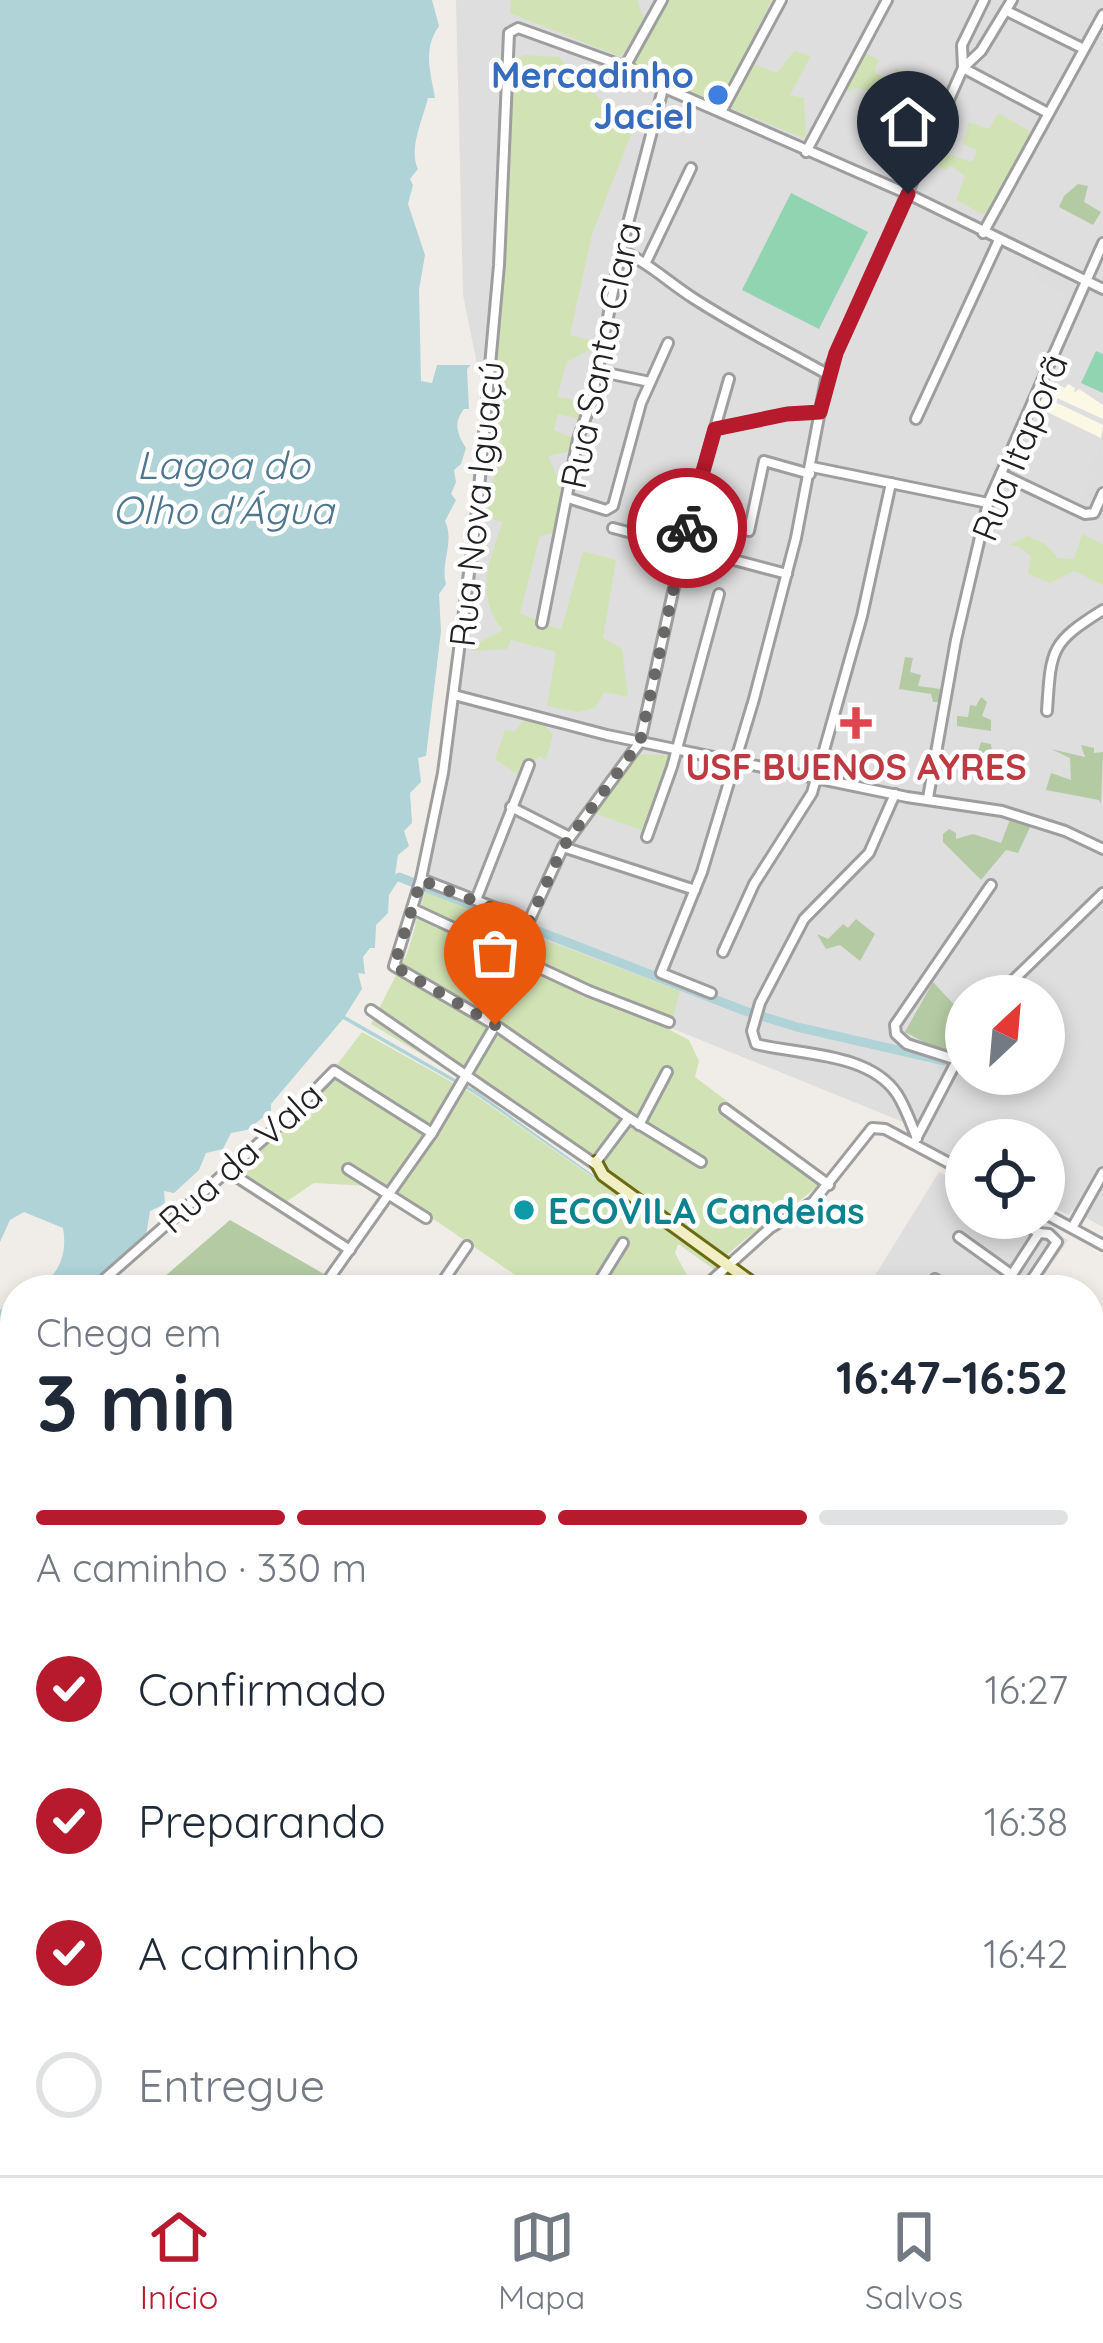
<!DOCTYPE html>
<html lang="pt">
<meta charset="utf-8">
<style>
body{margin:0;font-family:Quicksand,sans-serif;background:#f2f2f3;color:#1f2937;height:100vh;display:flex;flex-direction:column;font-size:45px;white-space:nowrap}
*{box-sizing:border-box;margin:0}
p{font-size:39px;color:#747a83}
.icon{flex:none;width:66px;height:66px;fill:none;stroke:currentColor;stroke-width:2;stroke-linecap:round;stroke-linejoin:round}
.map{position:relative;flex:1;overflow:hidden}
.panel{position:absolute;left:0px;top:1275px;width:1104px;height:900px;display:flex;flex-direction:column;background:#fff;border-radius:48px 48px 0 0;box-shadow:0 6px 18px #0003}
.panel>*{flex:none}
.needle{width:78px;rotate:26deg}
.buttons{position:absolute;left:945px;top:975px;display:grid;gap:24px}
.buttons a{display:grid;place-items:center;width:120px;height:120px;border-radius:50%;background:#fff;box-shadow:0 6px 18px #0003;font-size:60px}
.pin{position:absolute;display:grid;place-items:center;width:102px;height:102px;color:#fff;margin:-123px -51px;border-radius:50% 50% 50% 0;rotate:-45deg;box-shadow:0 0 12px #0007}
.pin .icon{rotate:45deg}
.courier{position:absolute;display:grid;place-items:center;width:120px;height:120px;margin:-60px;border:9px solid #b71a2d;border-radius:50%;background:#fff;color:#222;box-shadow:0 3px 15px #0007}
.headline em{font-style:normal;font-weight:700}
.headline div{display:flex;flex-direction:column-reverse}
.headline{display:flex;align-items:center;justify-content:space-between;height:204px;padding:0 36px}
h1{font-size:78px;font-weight:700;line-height:90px}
.bar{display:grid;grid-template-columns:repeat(4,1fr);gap:18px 12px;align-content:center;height:144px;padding:0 36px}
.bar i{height:15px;border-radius:9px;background:#e0e1e3}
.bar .active{background:#b71a2d}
.bar p{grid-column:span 4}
ol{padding:0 36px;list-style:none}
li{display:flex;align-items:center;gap:36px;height:132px}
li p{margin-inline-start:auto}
li .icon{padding:12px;border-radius:50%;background:#b71a2d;color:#fff;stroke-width:4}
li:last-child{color:#747a83}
li i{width:66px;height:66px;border:6px solid #e0e1e3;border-radius:50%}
.tabs{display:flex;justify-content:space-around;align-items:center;height:168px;border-top:3px solid #e0e1e3;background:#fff;font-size:33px;color:#747a83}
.tabs a{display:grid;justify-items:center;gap:6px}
.tabs .active{color:#b71a2d}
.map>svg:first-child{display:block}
.residential{fill:#dfdede;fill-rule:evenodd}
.education{fill:#fbf9e6}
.grass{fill:#d1e3b5}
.forest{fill:#b3caa3}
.pitch{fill:#91d4b2}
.parking{fill:#ddd}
.water{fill:#afd3d7}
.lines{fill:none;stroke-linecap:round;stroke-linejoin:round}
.canal{stroke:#afd3d7;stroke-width:9}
.minor-casing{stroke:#9e9e9e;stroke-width:14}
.secondary-casing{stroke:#6c6b14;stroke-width:16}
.minor{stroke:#fff;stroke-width:8}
.secondary{stroke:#f2efc4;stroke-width:10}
.done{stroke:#696867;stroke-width:12;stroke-dasharray:0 21.6}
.route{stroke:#b71a2d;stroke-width:15}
.shop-dot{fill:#3f7fe0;stroke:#fff;stroke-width:4.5}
.health-dot{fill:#e0444e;stroke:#fff;stroke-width:4.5}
.culture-dot{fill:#0f9aa8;stroke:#fff;stroke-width:4.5}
.labels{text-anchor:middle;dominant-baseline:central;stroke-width:9;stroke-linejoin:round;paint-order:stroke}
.shop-label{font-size:36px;font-weight:bold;fill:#366cbe;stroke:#fff;text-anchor:end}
.street-label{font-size:36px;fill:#212121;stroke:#fff}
.health-label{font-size:36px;font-weight:bold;fill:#be3a42;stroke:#fff}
.culture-label{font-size:36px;font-weight:bold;fill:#0d838f;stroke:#fff;text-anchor:start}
.water-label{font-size:39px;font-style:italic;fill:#4d768f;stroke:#fff}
</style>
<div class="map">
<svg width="1103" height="2175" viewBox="0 0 1103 2175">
<rect width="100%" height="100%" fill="#f0ede9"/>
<g class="residential">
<path d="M456,0H1103V1227L1072,1210L1069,1215L1044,1203V1140H966V1164L923,1142L927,1134L918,1128L409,922L430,841L484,399L463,295ZM966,996H1044V1074H966Z"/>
<path d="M939,1172L966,1186V1218H1026L1068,1240L1034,1290H866Z"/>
<path d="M1089,1345L1103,1363V1505L1089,1496Z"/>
<path d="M1089,1515L1103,1524V1556L1089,1564Z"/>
<path d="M0,1991L15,2004V2160H206L223,2175H0Z"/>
</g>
<path class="education" d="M1049,381L1065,388L1068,384L1075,388L1074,393L1079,389L1103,405V419L1057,398L1055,402L1103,425L1101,438L1037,407Z"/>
<g class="grass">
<path d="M511,0H637L644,19L621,57L510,13Z"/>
<path d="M663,0H772L717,108L636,69L634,52Z"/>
<path d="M794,51L811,56L790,95L804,98L806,139L730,108L753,64L777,73Z"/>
<path d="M862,51L879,60L874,72L892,81L896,68L938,87L930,103L912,93L897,92L893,99L884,88L879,94L856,88L836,96Z"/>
<path d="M525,55L559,57L632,132L592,234L570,335L601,343L567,362L557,397L586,401L584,420L558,414L554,430L573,438L571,451L548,456L564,491L557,532L540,536L520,613L561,630L583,551L616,560L603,638L622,649L628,697L604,692L595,708L577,712L547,706L556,652L511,640L507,649L473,651L476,644L503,630C475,599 489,558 503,522L484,517L501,447L493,396L507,210L511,61Z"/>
<path d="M998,113L1035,134L992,210L982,214L956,200L965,176L950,165L947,170L926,163L932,149L972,162L977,150L963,144L969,122L989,129Z"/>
<path d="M1082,534L1103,544V585L1074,571L1050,583L1028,574L1031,556L1018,546H1008L1027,536L1044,543L1058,558L1074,559Z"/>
<path d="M538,718L553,735L546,760L540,756L518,775L495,759L505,730L514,732L523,721Z"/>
<path d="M634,754L670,755L649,833L589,811Z"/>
<path d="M426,890L537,937L680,991L670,1030L689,1040L699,1061L695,1077L827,1176C801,1206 758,1225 727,1255L461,1078L371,1024L407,954Z"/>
<path d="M362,1032L475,1095L718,1265L715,1270L678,1244L675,1253L695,1290H537L387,1187L314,1183L286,1202L237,1170L302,1110Z"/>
</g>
<g class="forest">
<path d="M1078,184L1088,186L1084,202L1101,212L1093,225L1059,207L1064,196Z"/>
<path d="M905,657L913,658L910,672L921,675L918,686L941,689L939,702H933L931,694L899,689Z"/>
<path d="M981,697L987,702L982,716L991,720V731L957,726V716L968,717L970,705L976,706Z"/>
<path d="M981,742L991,744L993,757L1011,750L1017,753L1015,768L1009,759L999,767L1002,774L996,779L989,770L982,771L976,757Z"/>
<path d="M1081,745L1094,748V753L1103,752L1101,804L1099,800L1046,790L1051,773L1071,780L1070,758L1051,749L1085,757Z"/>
<path d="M1011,817L1032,823L1018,853L1006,850L981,880L943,842V834L949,829L956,833V839L973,834L1001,843Z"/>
<path d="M856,919L875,934L860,961L840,945L826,949L817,934L828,939L843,924L848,928Z"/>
<path d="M933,982L961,1012L966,1009V1032L958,1049L946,1054L905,1032Z"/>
<path d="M230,1220L324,1274L315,1290H149Z"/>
<path d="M15,1474V1529L0,1512V1481Z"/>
<path d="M15,2045V2160H153L170,2175H0V2062Z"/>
<path d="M214,2160H319L360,2174L427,2160L414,2175H232Z"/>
<path d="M448,2160H491L511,2175H436Z"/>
<path d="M582,2160H688L706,2175H569Z"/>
</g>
<g class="pitch">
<path d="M791,193L868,232L819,329L742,290Z"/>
<path d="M1096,351L1103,354V393L1081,383Z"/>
</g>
<g class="parking">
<path d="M1041,270L1080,288L1046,363L1038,360L1066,296L1036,282Z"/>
<path d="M1036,410L1066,424L1044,416L1020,481L1007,475Z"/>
<path d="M1102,442L1103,474L1086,513L1077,506L1092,476L1087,473Z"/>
</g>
<g class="water">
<path d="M0,0H432L439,26C422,50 431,73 435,98H428C423,119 408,149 418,169L410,179L413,185L408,204L425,255L419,290L421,381L432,383L437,365H471L467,369L469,409H464C453,423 457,434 466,448L461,464L454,470L456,482L451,494L456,500L445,521C455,542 440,563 446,584L439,594L441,631L426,756L418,758L421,782L410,793L412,823L404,831L409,846L398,855L395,875L398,881L389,895L388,913L376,925L375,948H370L363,957L365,974L358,973L362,989L345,1016L476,1091L716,1263L475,1094L343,1019L271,1104V1111L247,1130L231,1133L223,1149L206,1153L199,1170L174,1193L164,1191L165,1204L150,1211L146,1235L82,1290H34C58,1277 68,1255 63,1228L24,1212L10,1220L0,1242Z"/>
<path d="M15,1300V1350L0,1360V1310Z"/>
</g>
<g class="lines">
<path class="canal" d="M399,877L745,1011L797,1027L945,1061"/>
<g class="minor-casing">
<g id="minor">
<path d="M662,0L627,63L635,75L908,194L1103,289"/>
<path d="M1007,11L1082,48"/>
<path d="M629,68L518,28L509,33L499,265L477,511L443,773L421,879L394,966L495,1025L629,1118L701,1162"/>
<path d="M963,68L1048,113"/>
<path d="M963,68L981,51L1012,0"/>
<path d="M721,112L781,0"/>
<path d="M806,152L887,0"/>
<path d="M983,233L1103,15"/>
<path d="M621,250C649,263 668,282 693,298C736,326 782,349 827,374"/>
<path d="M646,262L691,168"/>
<path d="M597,371L650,382"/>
<path d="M916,419L999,240"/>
<path d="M715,429L787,414L820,413"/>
<path d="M812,467L988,503"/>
<path d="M1001,474L1085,514L1094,513L1103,493"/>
<path d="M568,498L606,510L613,506L641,403L668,343"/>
<path d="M613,528L787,574"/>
<path d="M749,531L764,461L810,474"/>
<path d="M542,623L578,439L592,400L621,250L663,89"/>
<path d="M454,695L607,735L907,797L1002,811L1065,831L1103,849"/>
<path d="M1047,711C1051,649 1050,643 1103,610"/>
<path d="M895,794L869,853L804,919L760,1003L752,1031L756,1044C799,1055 869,1052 897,1094C906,1108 911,1124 917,1138"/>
<path d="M928,798L956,640L988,503L1103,243"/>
<path d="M511,807L570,837"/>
<path d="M647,837L672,767L719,594"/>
<path d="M563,847L695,890"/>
<path d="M421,879L529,921L563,847L640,742L689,519L729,379"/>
<path d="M476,900L529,765"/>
<path d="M413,909L589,991L669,1022"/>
<path d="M723,952L754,884L812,793L862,616L891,483"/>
<path d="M711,993L661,973L702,872L754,699L796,538L827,374L963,68L962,45L984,0"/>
<path d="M997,996L1103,893"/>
<path d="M371,1010L595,1164"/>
<path d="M957,1060L907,1044L896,1034L895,1025L991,885"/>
<path d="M725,1109L829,1185"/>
<path d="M639,1125L667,1072"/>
<path d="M916,1139L966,1043"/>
<path d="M596,1162L629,1118"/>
<path d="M348,1169L426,1218"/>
<path d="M226,1170L350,1250"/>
<path d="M1044,1213L1103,1245"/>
<path d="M1013,1218L1039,1233L1049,1234L1057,1242L1025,1290"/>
<path d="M1072,1228L1103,1173"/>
<path d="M959,1237L1012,1275"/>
<path d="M935,1279L951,1290"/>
<path d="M92,1290L293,1113L334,1071L432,1133"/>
<path d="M321,1290L432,1133L495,1026"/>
<path d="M437,1290L467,1246"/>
<path d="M516,1290L520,1283"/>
<path d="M594,1290L623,1243"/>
<path d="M701,1290L770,1228L813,1202L872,1128L885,1129L966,1172"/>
<path d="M1002,1290L1039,1233"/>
<path d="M1103,1330L1099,1341L1103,1346"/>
<path d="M0,1372L15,1359"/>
<path d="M0,1539L15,1551"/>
<path d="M0,1578L15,1559"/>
<path d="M1089,1603L1103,1594"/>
<path d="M0,1709L15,1723"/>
<path d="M1089,1731L1103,1738"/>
<path d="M0,1743L15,1725"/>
<path d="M0,1900L15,1882"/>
<path d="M1089,2006L1090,2004"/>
<path d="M0,2041L15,2036"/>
<path d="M1089,2154L1103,2139"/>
<path d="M176,2160L193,2175"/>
<path d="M503,2160L521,2175"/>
<path d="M698,2160L715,2175"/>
<path d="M908,2160L924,2175"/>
<path d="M424,2175L437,2160"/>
<path d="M550,2175L563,2160"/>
<path d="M821,2175L833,2160"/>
<path d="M951,2175L963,2160"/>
<path d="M1071,2175L1084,2160"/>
</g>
</g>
<g class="secondary-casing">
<g id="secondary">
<path d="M596,1162L603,1175L762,1290"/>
<path d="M1089,1505L1103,1514"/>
<path d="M1089,2142L1103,2154"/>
</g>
</g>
<use href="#minor" class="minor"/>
<use href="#secondary" class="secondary"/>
</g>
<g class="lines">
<path class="done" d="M495,1025L394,966L421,880L529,922L563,847L640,742L687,528"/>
<path class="route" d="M687,528L715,429L787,414L820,412L836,353L908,194"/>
</g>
<circle class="shop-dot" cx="718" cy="95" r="12"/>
<path class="health-dot" d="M850 705h12v12h12v12h-12v12h-12v-12h-12v-12h12z"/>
<circle class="culture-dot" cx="524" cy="1210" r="12"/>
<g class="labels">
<g class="shop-label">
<text x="694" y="74">Mercadinho<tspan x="694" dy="41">Jaciel</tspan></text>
</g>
<g class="street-label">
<text transform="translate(600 355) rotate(-78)">Rua Santa Clara</text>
<text transform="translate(1019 447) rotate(-68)">Rua Itaporã</text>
<text transform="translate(476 504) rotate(-84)">Rua Nova Iguaçú</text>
<text transform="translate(240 1157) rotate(-42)">Rua da Vala</text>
</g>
<g class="health-label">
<text x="856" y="766">USF BUENOS AYRES</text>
</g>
<g class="culture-label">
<text x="548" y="1210">ECOVILA Candeias</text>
</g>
<g class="water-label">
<text x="223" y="464">Lagoa do<tspan x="223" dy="45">Olho d'Água</tspan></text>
</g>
</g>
</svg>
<div class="buttons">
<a><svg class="needle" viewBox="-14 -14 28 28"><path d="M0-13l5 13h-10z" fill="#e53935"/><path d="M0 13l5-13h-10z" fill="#747a83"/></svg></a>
<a><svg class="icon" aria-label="locate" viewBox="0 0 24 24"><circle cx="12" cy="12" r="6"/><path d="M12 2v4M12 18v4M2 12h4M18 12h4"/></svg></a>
</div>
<div class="pin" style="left:495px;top:1025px;background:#ea580c"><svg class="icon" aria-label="bag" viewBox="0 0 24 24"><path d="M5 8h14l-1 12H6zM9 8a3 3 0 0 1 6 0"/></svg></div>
<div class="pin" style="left:908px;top:194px;background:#1f2937"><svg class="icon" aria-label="home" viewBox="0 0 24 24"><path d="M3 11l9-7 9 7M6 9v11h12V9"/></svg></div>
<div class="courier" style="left:687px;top:528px"><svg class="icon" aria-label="bike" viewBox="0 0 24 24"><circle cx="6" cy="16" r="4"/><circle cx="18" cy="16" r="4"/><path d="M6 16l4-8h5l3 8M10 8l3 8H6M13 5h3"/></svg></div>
<section class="panel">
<div class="headline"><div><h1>3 min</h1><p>Chega em</p></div><em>16:47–16:52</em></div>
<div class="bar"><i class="active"></i><i class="active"></i><i class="active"></i><i></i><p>A caminho · 330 m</p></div>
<ol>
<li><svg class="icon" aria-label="check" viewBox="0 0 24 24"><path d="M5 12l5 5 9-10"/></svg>Confirmado<p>16:27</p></li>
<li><svg class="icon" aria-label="check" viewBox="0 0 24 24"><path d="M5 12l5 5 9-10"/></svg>Preparando<p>16:38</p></li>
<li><svg class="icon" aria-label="check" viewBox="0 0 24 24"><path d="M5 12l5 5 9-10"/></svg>A caminho<p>16:42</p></li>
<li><i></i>Entregue</li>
</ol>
</section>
</div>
<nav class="tabs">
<a class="active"><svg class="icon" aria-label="home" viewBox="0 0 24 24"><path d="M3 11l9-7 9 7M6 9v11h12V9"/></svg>Início</a>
<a><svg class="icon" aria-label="map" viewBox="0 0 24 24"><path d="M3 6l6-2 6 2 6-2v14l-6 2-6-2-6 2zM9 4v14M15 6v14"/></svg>Mapa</a>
<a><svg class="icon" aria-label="saved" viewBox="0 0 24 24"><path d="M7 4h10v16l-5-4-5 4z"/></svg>Salvos</a>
</nav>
